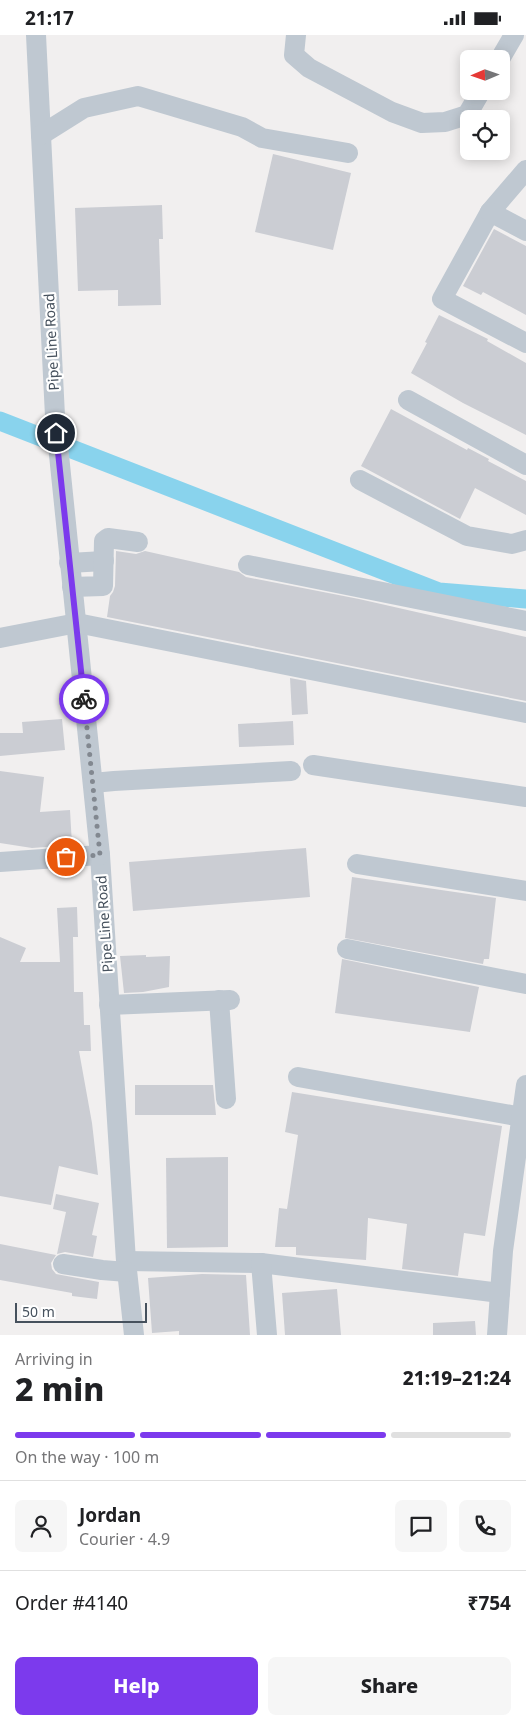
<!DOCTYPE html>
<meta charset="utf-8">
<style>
body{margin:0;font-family:"Noto Sans",sans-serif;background:#f6f6f6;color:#202124;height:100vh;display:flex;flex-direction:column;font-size:19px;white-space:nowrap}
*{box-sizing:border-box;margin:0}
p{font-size:16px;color:#757577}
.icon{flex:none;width:28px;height:28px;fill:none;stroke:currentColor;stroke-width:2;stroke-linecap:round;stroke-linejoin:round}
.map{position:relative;height:1300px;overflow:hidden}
.panel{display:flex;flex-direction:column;background:#fff;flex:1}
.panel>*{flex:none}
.needle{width:32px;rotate:268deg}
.fabs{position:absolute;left:460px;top:15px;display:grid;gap:10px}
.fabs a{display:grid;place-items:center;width:50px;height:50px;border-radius:8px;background:#fff;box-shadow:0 2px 12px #0003;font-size:25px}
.scale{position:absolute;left:15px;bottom:12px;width:132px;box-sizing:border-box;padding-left:5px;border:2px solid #46515d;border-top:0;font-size:14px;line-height:18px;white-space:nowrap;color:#46515d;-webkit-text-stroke:4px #fff;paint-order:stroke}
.pin{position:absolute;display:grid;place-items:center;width:42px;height:42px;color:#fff;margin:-21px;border:2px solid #fff;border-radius:50%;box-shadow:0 1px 5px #0007}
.courier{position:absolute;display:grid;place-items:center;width:50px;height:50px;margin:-25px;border:4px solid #7c3aed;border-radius:50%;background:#fff;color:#222;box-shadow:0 1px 6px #0007}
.headline em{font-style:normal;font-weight:800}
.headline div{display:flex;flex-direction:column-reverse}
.headline{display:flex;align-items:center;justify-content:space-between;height:85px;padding:0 15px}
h1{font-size:32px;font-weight:800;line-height:38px}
.bar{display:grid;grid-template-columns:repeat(4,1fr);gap:8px 5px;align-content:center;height:60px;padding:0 15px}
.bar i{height:6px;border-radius:4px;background:#e0e0e0}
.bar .selected{background:#7c3aed}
.bar p{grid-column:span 4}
.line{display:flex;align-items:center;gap:12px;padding:0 15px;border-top:1px solid #e0e0e0}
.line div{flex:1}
.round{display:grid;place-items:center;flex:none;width:52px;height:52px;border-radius:8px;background:#f6f6f6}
.button{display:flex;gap:10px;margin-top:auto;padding:10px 15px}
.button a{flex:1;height:58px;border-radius:8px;background:#7c3aed;color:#fff;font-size:20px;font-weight:800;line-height:58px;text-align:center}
.button a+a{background:#f6f6f6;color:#202124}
.status{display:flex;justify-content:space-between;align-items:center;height:35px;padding:0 25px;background:#fff;direction:ltr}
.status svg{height:14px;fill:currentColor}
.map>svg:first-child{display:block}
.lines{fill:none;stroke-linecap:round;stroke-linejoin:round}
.canal{stroke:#89d3ed;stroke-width:19}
.building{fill:#cbcdd3}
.minor{stroke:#bfc8d1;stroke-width:20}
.done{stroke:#828890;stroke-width:5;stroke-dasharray:0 9}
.route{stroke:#7c3aed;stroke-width:6}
.labels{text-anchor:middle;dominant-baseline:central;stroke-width:4.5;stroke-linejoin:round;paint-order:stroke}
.street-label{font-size:14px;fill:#46515d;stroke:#fff}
</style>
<div class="status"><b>21:17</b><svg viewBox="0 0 49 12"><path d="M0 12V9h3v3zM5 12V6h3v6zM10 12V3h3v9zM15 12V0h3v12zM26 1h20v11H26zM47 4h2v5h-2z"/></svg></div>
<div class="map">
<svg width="526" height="1300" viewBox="0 0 526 1300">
<rect width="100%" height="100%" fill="#f1efef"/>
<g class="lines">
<path class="canal" d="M0,386L439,557L526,564"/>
</g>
<g class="building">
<path d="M273,119L351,138L333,215L255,197Z"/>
<path d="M162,170L163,204H159L161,270L118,271V255L78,256L75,173Z"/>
<path d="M494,194L526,211V280L483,257L481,260L463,251Z"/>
<path d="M439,280L488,304L487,306L526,328V400L463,368L411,338L427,308L425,307Z"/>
<path d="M391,374L467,415L468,413L489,424L488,426L526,446V480L475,453L460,484L361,431Z"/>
<path d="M116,516L136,519L145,516L239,537L246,542L359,564L526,602V666L107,582L110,561L113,557L115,551Z"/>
<path d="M290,643L306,646L308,679L292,680Z"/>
<path d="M62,684L65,715L0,721V698H23L22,687Z"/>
<path d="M293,686L294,710L239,712L238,689Z"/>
<path d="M0,736L44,742L40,777L70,775L72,810L32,813L0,808Z"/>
<path d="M306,813L310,862L133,876L129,827Z"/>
<path d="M352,842L496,863L489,924H484L483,929L345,903Z"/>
<path d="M77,872L78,902H73L74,957H83L84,990H90L91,1016H79L92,1088L98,1140L59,1131L51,1170L0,1161V902L26,913L20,927H60L57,873Z"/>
<path d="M146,920V922L170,921L169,952L143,957L124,958L120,921Z"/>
<path d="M342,924L479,952L470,997L335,978Z"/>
<path d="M135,1050H213L216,1080H135Z"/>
<path d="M292,1057L502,1091L485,1201L464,1198L458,1241L402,1234L407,1189L368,1183L366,1225L296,1220V1212H275L279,1173L287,1174L298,1100L285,1097Z"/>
<path d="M228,1122V1212L167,1213L166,1123Z"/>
<path d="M56,1159L99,1168L92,1200L97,1201L93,1222L65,1217L57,1219L66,1177L53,1174Z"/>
<path d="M0,1209L56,1220L51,1228L52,1234L56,1239L99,1247L97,1264L72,1261V1258L0,1245Z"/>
<path d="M202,1239L246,1240L250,1300H179V1296L152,1298L148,1243Z"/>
<path d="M337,1254L341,1300H285L282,1258Z"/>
<path d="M475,1286L476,1300H433V1288Z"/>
</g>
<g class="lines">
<g class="minor">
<path d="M36,0L55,381L100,820L126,1226L134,1300"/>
<path d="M296,0L294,20L309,33L392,77L422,88L445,87L467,80L481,56"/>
<path d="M500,24L514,0"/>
<path d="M41,100L84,73L138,61L242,92L262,103L348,118"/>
<path d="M526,135L490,177L442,264L526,308"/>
<path d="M490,177L526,196"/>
<path d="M408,365L526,430"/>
<path d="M360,445L467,501L512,509L526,505"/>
<path d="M69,528L104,526"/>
<path d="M248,530L526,586"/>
<path d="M72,552L103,551L104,506L108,503L138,507"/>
<path d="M0,603L77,588L526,678"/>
<path d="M313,730L526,762"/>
<path d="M93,748L114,746L291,736"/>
<path d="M0,827L100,820"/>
<path d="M357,829L526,856"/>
<path d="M347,914L526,949"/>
<path d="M219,965L226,1064"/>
<path d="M109,970L230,965"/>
<path d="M298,1042L522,1082"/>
<path d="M126,1226L261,1228L500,1258"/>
<path d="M261,1228L267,1300"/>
<path d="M63,1229L102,1235L127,1237"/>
<path d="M497,1300L503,1216L526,1050"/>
</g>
</g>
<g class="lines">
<path class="done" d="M66,822L100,820L84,664"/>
<path class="route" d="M56,398L84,664"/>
</g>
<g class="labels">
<g class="street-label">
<text transform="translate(51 307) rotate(-93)">Pipe Line Road</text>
<text transform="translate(104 889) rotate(-94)">Pipe Line Road</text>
</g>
</g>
</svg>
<div class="fabs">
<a><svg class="needle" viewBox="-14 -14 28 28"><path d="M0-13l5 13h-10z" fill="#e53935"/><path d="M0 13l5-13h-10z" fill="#757577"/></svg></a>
<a><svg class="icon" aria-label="locate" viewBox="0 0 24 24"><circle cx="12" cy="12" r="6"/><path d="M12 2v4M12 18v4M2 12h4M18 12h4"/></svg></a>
</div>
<div class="scale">50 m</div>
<div class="pin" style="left:66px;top:822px;background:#ea580c"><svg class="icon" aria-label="bag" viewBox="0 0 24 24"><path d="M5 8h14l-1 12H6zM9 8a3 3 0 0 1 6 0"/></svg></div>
<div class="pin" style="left:56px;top:398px;background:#1f2937"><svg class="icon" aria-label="home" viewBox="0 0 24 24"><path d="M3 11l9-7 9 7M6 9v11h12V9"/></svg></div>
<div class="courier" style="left:84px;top:664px"><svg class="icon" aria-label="bike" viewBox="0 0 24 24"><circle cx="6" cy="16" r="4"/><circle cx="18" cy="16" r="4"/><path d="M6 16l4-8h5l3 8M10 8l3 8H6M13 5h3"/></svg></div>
</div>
<section class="panel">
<div class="headline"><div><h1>2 min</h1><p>Arriving in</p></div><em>21:19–21:24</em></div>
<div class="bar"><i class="selected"></i><i class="selected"></i><i class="selected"></i><i></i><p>On the way · 100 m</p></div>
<div class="line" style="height:90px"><a class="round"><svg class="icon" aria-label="person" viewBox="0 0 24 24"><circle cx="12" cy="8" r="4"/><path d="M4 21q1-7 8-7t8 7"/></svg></a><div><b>Jordan</b><p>Courier · 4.9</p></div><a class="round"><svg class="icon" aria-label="chat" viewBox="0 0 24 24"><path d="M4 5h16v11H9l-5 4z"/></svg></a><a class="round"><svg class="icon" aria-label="phone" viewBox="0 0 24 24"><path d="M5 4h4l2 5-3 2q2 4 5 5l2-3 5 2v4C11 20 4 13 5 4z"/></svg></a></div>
<div class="line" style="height:65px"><div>Order #4140</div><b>₹754</b></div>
<div class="button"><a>Help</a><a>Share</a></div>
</section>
